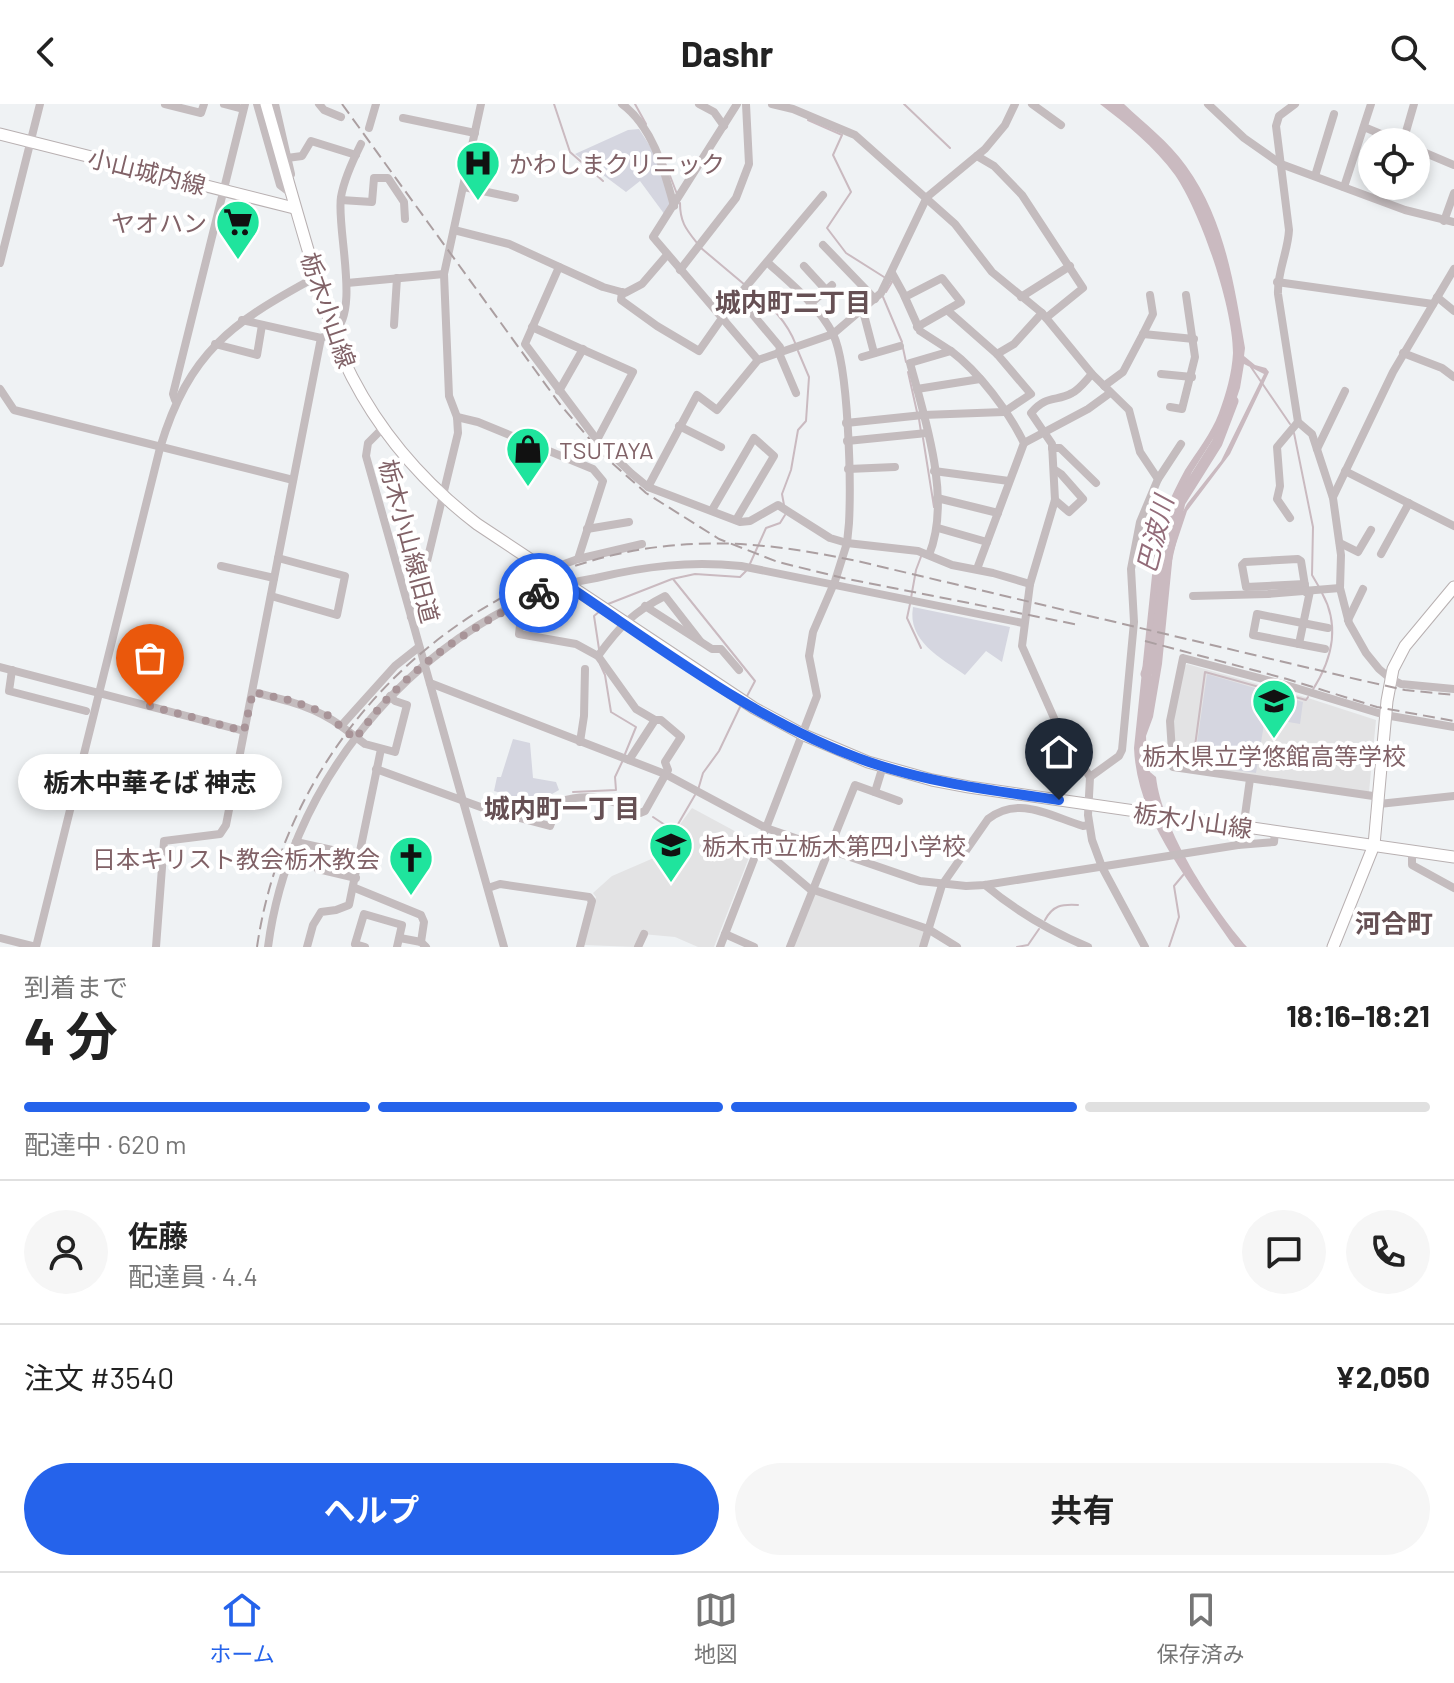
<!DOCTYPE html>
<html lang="ja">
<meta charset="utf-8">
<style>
body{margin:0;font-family:Barlow,"Noto Sans JP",sans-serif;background:#f6f6f6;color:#222;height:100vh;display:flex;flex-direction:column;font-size:30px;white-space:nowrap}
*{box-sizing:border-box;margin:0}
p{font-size:26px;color:#767676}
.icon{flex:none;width:44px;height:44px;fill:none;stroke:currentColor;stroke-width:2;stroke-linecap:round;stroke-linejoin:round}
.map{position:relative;height:843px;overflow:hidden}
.side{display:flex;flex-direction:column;background:#fff;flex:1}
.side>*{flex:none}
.tools{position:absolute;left:1358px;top:24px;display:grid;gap:16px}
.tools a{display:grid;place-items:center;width:72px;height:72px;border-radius:50%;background:#fff;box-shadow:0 4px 12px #0003;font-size:40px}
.pin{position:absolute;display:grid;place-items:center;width:68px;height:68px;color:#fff;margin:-82px -34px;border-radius:50% 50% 50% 0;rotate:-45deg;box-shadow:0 0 8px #0007}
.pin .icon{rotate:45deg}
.courier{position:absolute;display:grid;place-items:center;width:80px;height:80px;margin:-40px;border:6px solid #2563eb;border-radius:50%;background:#fff;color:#222;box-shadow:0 2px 10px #0007}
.bubble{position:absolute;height:56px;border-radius:28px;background:#fff;box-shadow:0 4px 12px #0003;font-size:26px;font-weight:700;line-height:56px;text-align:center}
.summary em{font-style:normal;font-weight:700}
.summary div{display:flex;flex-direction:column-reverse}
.summary{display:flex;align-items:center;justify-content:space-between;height:136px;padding:0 24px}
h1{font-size:52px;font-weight:700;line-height:60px}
.bar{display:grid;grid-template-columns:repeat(4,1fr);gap:12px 8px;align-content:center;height:96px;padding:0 24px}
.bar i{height:10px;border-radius:6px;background:#e0e0e0}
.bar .selected{background:#2563eb}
.bar p{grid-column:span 4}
.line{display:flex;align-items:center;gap:20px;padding:0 24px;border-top:2px solid #e0e0e0}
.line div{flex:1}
.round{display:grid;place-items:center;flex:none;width:84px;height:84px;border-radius:42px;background:#f6f6f6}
.primary-button{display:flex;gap:16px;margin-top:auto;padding:16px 24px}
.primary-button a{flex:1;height:92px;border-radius:48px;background:#2563eb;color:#fff;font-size:32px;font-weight:700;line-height:92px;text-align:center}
.primary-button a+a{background:#f6f6f6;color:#222}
header{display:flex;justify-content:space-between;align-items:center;height:104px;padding:0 24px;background:#fff;font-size:36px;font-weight:700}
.menu{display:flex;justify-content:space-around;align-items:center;height:112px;border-top:2px solid #e0e0e0;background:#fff;font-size:22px;color:#767676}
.menu a{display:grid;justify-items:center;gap:4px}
.menu .selected{color:#2563eb}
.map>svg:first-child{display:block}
.built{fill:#e3e3e4}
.green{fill:#d5d6e0}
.water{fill:#cabac0;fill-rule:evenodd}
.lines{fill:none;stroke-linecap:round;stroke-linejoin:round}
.stream{stroke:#cabac0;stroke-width:2}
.river{stroke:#cabac0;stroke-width:11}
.major-casing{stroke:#b8b0b1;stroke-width:13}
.minor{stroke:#c4bcbe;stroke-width:8}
.major{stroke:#fff;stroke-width:11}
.rail{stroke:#ab9fa1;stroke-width:2;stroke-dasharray:12 6;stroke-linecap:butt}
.done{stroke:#a89498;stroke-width:8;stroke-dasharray:0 14.4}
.route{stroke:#2563eb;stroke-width:10}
.labels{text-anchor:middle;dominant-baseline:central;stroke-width:8;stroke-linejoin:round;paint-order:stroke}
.poi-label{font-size:24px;fill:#816267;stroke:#fff;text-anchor:start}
.street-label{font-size:24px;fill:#816267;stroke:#fff}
.neighbourhood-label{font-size:26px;font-weight:bold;fill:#665054;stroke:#fff}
.water-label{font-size:26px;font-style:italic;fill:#936c79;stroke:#fff}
</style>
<header><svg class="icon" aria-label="back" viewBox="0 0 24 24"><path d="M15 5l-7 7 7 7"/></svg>Dashr<svg class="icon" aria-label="search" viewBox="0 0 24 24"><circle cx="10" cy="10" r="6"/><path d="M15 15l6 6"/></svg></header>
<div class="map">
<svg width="1454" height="843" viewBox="0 0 1454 843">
<rect width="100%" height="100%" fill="#eff2f4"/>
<g class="built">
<path d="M1187,560L1308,594L1376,616L1369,688L1179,661L1175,658L1173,617L1184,563Z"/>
<path d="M692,704L755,738L714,843H698L675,833L642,830L635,843L584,841L596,793L593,789L612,772L656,753Z"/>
<path d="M813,788L924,826L919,843H795L793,840Z"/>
</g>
<g class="green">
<path d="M639,25L657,53L672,102L665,111L640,77L626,88L575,50L628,26Z"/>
<path d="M913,503L1010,523L1002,558L986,547L965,571C941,554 907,537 913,503Z"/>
<path d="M1207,570L1303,598L1300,620L1265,614L1256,669L1194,660Z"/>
<path d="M513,635L530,639L533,674L556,678L559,686L552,690L544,713L524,714L503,708L508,691L494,687L497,673H501Z"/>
</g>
<path class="water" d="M1100,0H1124C1145,20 1169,38 1186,62C1225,116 1234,180 1245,244L1244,252L1255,261L1266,264L1269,268L1230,350L1187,407L1173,449L1162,560L1153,613L1146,632L1147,658L1150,668L1156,673C1162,726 1212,803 1247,843H1235L1230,837C1191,779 1137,717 1134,644L1156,433C1163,410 1173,388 1185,366C1197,347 1211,330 1219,309C1226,290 1232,269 1233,249C1233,203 1201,109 1175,71C1155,43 1126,20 1100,0ZM1244,260L1264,270L1221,357L1187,400L1175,422L1167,458L1164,501L1151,572L1163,445L1170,418L1192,368L1234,302L1240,284Z"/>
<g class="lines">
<g class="stream">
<path d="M554,0L570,48L603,77"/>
<path d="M635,0L646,20"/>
<path d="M904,0L950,44"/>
<path d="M808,16L842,31L833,51L851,88L827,124L846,149L884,173"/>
<path d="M662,51L677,90"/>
<path d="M680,99C680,118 686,125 697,139"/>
<path d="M701,144L745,181"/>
<path d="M750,185C770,201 787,217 796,241"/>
<path d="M886,188L892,178L890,177"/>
<path d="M883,193L902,238"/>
<path d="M903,244L906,258"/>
<path d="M1251,263L1290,320"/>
<path d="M908,268L917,308"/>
<path d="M919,315L921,328"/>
<path d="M1294,329L1313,423L1312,471L1319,483"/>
<path d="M923,334L934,403"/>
<path d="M784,401L782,390L791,366L798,326L806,317L809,273L798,247"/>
<path d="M749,462L766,424L780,419L785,411"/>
<path d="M673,475L755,577L746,594"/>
<path d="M911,494L916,466L922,450"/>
<path d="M608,500L672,475L695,470L740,473L746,467"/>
<path d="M910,500L907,514L921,544"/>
<path d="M599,545L594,512L600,507"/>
<path d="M600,560L605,571L611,608L636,623L625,650"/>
<path d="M1312,587C1332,556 1341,523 1322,489"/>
<path d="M1192,664L1205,568L1306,596L1308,593"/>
<path d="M698,686L703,669L719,647L740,603"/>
<path d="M573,688L616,686L615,673L623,656"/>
<path d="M653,713L674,727L695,691"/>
<path d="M1045,816C1053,801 1062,800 1078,801"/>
<path d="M1017,843L1028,841L1039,825"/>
<path d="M1169,843L1179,813L1174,782L1184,770"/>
</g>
<path class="river" d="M1146,570L1156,542L1166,458L1180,398L1217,339L1233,297"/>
<g class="major-casing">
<g id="major">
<path d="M266,0C283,59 299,117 317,176C327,209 336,242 352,273C382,331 425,380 477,420L754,604L804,631L868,658L932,676L969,683L1454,753"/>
<path d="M0,30L294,104"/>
<path d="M1333,843L1374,741L1387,597L1393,565L1405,542L1454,483"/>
</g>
</g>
<g class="minor">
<path d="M165,0L201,9L204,0"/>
<path d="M224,0L243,5"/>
<path d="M257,0L280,81L292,90"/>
<path d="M275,0L291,70"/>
<path d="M319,0L324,6L341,13"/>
<path d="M622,0C653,23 664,66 674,102"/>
<path d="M699,0L714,8L724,22"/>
<path d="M737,0L653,133L758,256"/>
<path d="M772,0L793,5L855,31L955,120L992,168L1042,209L1092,270L1129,306L1140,348L1158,375L1140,418L1131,465L1134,518L1122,646L1119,652L1090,673"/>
<path d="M1032,0L1061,21"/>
<path d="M1208,0L1244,34L1281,60L1405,106L1454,118"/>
<path d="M1295,0L1279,12L1276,22L1289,126C1288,148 1277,168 1278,190L1298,318L1312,330L1333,394L1341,451L1340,484L1349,519L1366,549L1379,565L1391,575L1401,580L1454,585"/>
<path d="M403,14L475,29"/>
<path d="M1364,23L1400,38"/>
<path d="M369,24L376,0"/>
<path d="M1403,38L1414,0"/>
<path d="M1416,45L1454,61"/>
<path d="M977,52L994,62L1022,91L1083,184L1046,214"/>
<path d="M287,54L302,52L311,37L356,51"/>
<path d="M1315,72L1334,10"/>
<path d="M464,83L515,94"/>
<path d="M1344,83L1371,0"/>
<path d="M341,96L372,98L374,74H388L404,98L405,115"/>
<path d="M1444,117L1454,89"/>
<path d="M454,126L509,140L603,183L625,189L642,180L667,151"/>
<path d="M823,141L875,195"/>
<path d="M0,159L40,0"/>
<path d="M804,162L826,186"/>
<path d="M559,163L525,240L597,336L631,369L648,383L740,418L750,417L778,401L830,434L847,439L918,447L952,461L993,469L1030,480"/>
<path d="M680,166L736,94L749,60L746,0"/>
<path d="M892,169L903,189L920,227L951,247L910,259C925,315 952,395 929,451"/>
<path d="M1277,178L1433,200"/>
<path d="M347,179L444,170"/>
<path d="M622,188L621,196L657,222L699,247L734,197L823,91"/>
<path d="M905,193L942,174L961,198L917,223"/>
<path d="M1021,193L1070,162"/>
<path d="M1437,193L1454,207"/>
<path d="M810,200L832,181"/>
<path d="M749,206L780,243L779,249L796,289"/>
<path d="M863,207L874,249"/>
<path d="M242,216L321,234C325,232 329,232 333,229C361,209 336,124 341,93C344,75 353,56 361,40"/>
<path d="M394,221L397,174"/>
<path d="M532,223L633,268L597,336"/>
<path d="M1143,230L1194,235"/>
<path d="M215,240L257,251L262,221"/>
<path d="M951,247C979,268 1009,308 1024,339L977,465"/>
<path d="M1403,249L1442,264L1454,273"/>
<path d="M997,250L1014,240L1042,209"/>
<path d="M862,253L900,242"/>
<path d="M1092,270C1086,276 1080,285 1072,289C1057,298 1047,290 1031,309L1052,340L1055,396L1030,480L1022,542L1058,623L1090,673L1088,711L1092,736L1102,763L1145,843"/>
<path d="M1161,270L1192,273"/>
<path d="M1104,282L1123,268L1143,230L1153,210L1150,191"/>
<path d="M0,285L14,306L293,376"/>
<path d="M917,285L980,275"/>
<path d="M559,287L583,245"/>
<path d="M175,296L173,290L245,0"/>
<path d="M1170,303L1182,305L1195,253L1186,191"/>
<path d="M457,313L478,318L593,365L603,377L578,455L545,467"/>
<path d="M846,319L923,311L1004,308L1031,290L997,250L947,206"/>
<path d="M679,322L721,343"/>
<path d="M383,324L368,339L366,352L504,843"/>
<path d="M847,337L927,329"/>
<path d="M1024,339L1088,305L1110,289"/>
<path d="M1052,344H1060L1096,379"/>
<path d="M1317,345L1345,287"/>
<path d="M848,365L895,363"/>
<path d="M1055,366L1061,370L1083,395L1069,408L1055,396"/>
<path d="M934,367L1009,377"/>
<path d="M1345,367L1454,422"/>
<path d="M1158,375L1181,340"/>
<path d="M648,383L697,291L717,306L758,256L833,230L881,189L927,93L985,45L1005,21L1015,0"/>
<path d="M1333,393L1393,268L1454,165"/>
<path d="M937,394L998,409"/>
<path d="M712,406L754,334L774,352L736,416"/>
<path d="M1290,414L1277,395L1280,382L1277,343L1298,318"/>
<path d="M938,424L987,438"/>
<path d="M587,425L629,418"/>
<path d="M1340,439L1358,448L1371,426"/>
<path d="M1381,450L1409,399"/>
<path d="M578,455L642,440"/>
<path d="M221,462L274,474"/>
<path d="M1305,480L1246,483L1242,461L1245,458L1298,455L1301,457L1306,488"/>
<path d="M271,492L337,511L345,472L278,454"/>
<path d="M1193,492L1268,490L1340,484"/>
<path d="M523,497L519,530L576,540L598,552L636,605L655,616L629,656"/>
<path d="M645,502L712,545H721L739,566"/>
<path d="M411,513L415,507L458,329L457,313L449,292L444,170L481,0"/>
<path d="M1348,516L1363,485"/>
<path d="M1299,540L1310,487"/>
<path d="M1325,545L1253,531L1257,510L1328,524"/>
<path d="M598,552C619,523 633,508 665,492L700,537"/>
<path d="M0,563L244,627"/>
<path d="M12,566L9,587L86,607"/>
<path d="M430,579L665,670L766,724L920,777L966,782L985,781L1238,741L1242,733L1250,675"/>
<path d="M253,588C285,596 314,602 341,622L395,562L419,543"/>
<path d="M341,622L365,640L395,648L407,601L395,597L390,592"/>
<path d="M580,638L584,612L585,565"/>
<path d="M376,665L486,705L550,722L559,698C589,688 612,695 640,709L645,707L668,666L665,658L681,633L661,616H655"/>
<path d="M875,688L883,662"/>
<path d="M1380,693L1173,663L1170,617L1183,554L1286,581L1385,611L1454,623"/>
<path d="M1379,700L1454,692"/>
<path d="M296,738L359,752L349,801L336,806L321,808L313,821L307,843"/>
<path d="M1238,741L1274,738L1275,728"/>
<path d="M759,742L811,786"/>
<path d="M1412,747V761L1454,784"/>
<path d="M359,752L381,645"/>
<path d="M318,765L356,774"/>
<path d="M985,781C1016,807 1050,827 1088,843"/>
<path d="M355,784L421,811L424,818L421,838"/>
<path d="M488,784L500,780L589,793L592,797L580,843"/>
<path d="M811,785L928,825L957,843"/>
<path d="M725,830L754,843"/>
<path d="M0,834L36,843L160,344C189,248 231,219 316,173"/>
<path d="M400,834L421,838L426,843"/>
<path d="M156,843L164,737L220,730L226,721L321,234"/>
<path d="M268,843C288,688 398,548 543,488C560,481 578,477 596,474C646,462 689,457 741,462L1023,519"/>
<path d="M365,843L355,840L364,810L402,821L397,843"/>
<path d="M638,843L644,830"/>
<path d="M720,843L817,592L809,552L813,528L835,477L847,439L849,419C851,380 849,263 833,230C819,202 790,179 767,158"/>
<path d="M790,843L855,681L899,697"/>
<path d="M923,843L942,781L988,715C1019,691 1050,712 1083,722L1089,721"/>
</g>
<use href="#major" class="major"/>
<g class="rail">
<path d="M342,0L559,299L603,351L646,389L719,435L778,458L843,474L1079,521"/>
<path d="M1145,537L1287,575L1377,603L1454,617"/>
<path d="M257,843C288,628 473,449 694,440C750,437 803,446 857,457L1360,576L1405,586L1454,591"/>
</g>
</g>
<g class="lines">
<path class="done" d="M150,602L244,627L253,588L293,597L325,609L355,635C367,620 378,604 391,591C433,547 485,516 539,489"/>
<path class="route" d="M539,489L565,480C661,544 759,620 869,658C930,679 995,687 1059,696"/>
</g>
<defs>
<g id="hospital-pin" transform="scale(2.3)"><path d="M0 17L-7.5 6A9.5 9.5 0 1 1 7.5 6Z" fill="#1fe49d" stroke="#fff"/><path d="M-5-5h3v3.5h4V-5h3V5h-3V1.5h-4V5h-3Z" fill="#111"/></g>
<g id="supermarket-pin" transform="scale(2.3)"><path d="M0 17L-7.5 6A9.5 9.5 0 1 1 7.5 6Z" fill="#1fe49d" stroke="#fff"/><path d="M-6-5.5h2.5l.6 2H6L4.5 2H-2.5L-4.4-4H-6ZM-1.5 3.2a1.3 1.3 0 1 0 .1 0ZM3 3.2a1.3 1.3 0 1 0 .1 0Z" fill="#111"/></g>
<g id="shop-pin" transform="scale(2.3)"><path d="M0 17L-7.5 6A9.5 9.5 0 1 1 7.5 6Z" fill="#1fe49d" stroke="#fff"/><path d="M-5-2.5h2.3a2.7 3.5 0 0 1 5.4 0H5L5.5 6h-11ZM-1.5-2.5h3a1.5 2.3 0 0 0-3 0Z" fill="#111"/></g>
<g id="school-pin" transform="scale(2.3)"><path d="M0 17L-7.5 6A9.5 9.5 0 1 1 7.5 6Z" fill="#1fe49d" stroke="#fff"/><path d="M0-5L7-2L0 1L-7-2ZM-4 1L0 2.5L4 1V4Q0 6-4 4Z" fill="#111"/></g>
<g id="church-pin" transform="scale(2.3)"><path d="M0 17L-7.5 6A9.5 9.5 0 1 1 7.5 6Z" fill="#1fe49d" stroke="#fff"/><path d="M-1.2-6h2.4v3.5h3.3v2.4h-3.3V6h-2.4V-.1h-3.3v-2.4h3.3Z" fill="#111"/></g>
</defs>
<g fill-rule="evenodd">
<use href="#hospital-pin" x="478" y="59"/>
<use href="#supermarket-pin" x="238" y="118"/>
<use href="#shop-pin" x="528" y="345"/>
<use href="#school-pin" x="1274" y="597"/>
<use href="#school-pin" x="671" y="741"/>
<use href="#church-pin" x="411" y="754"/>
</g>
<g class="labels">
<g class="poi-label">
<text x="509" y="59">かわしまクリニック</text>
<text x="207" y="118" text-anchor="end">ヤオハン</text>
<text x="559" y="345">TSUTAYA</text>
<text x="1274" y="651" text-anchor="middle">栃木県立学悠館高等学校</text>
<text x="702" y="741">栃木市立栃木第四小学校</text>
<text x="380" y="754" text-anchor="end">日本キリスト教会栃木教会</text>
</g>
<g class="street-label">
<text transform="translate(147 67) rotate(14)">小山城内線</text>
<text transform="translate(329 206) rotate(71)">栃木小山線</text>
<text transform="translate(410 437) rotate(75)">栃木小山線旧道</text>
<text transform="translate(1193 716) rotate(8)">栃木小山線</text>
</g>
<g class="neighbourhood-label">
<text x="793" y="197">城内町二丁目</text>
<text x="562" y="703">城内町一丁目</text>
<text x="1394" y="818">河合町</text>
</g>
<g class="water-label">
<text transform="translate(1154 430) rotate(-76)">巴波川</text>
</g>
</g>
</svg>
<div class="tools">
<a><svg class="icon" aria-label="locate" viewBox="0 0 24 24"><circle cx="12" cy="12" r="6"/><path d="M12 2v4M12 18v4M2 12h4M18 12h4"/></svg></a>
</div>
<div class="pin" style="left:150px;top:602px;background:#ea580c"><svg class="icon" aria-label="bag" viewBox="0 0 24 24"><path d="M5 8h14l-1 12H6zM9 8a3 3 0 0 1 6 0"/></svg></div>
<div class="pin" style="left:1059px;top:696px;background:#1f2937"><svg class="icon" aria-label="home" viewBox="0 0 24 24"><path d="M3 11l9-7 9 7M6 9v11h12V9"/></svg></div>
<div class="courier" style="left:539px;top:489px"><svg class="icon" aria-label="bike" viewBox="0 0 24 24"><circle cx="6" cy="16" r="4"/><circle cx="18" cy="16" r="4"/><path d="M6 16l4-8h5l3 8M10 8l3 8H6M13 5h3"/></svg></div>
<div class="bubble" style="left:18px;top:650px;width:264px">栃木中華そば 神志</div>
</div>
<section class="side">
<div class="summary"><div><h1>4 分</h1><p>到着まで</p></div><em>18:16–18:21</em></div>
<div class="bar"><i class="selected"></i><i class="selected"></i><i class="selected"></i><i></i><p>配達中 · 620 m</p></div>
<div class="line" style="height:144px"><a class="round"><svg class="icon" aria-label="person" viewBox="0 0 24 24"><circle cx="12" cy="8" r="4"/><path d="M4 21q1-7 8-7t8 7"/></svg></a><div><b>佐藤</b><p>配達員 · 4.4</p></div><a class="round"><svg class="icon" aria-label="chat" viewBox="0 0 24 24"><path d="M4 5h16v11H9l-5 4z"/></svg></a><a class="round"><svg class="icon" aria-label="phone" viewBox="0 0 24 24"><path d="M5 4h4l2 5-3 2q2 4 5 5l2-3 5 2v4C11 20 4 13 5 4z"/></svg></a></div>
<div class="line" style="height:104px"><div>注文 #3540</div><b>¥2,050</b></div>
<div class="primary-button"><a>ヘルプ</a><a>共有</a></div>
</section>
<nav class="menu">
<a class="selected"><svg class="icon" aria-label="home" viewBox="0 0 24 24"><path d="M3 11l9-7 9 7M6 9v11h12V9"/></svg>ホーム</a>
<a><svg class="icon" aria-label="map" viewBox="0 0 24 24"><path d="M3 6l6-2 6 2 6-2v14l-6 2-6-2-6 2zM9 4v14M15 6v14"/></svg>地図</a>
<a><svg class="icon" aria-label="saved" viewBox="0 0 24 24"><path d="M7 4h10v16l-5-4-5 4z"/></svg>保存済み</a>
</nav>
